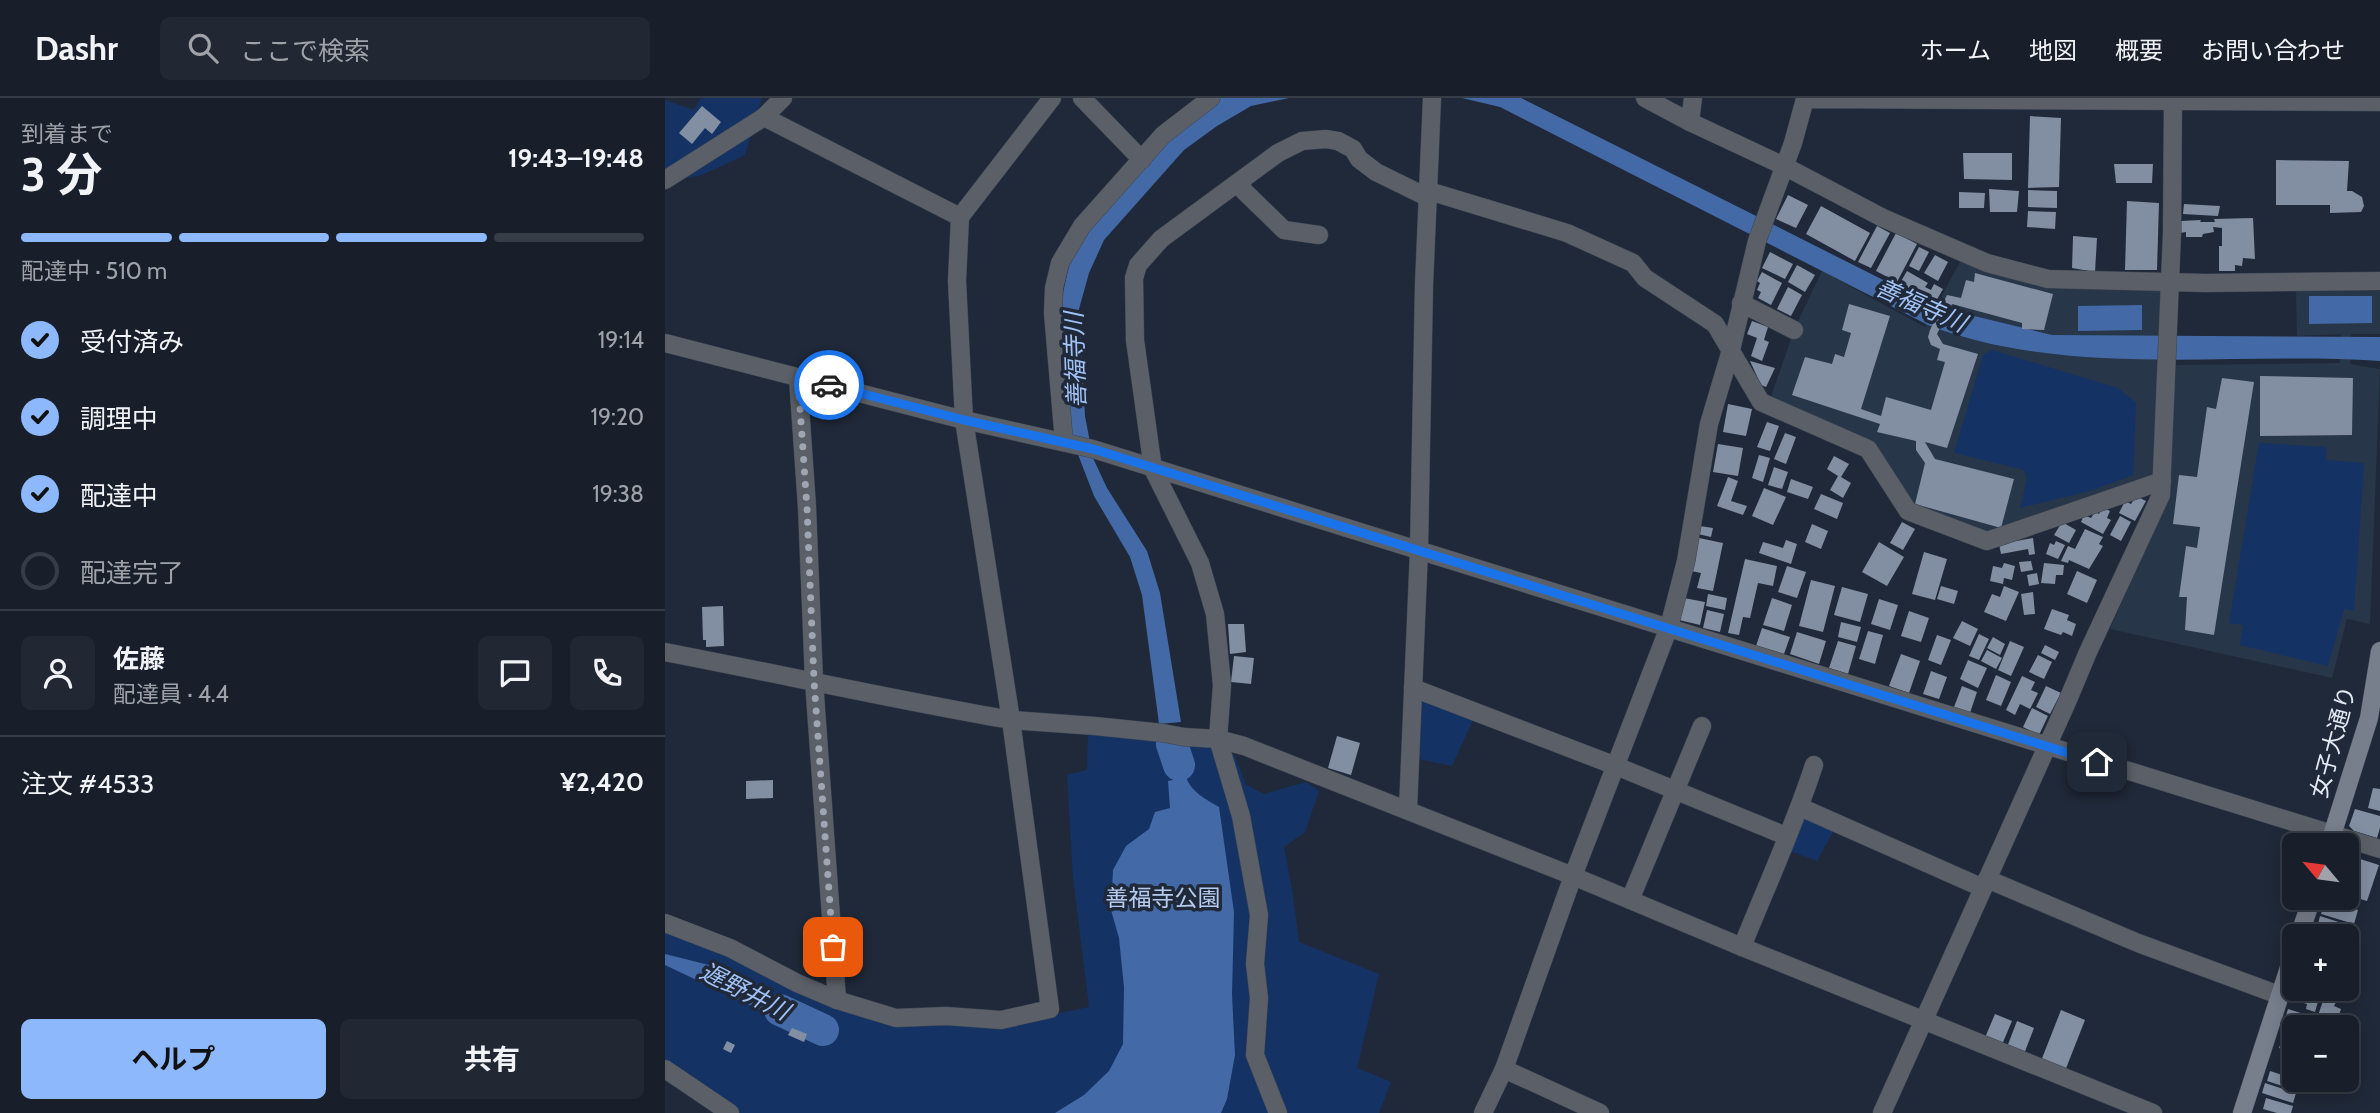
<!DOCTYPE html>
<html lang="ja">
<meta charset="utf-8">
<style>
body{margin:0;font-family:Cabin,"Noto Sans JP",sans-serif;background:#212733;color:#f1f3f6;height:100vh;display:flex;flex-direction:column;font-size:26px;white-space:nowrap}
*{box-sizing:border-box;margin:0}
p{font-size:23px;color:#9fa2a9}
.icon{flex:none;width:38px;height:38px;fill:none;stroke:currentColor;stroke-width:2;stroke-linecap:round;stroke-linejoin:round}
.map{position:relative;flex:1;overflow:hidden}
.sheet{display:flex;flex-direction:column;background:#181f2b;width:665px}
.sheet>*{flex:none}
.needle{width:46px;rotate:299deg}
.controls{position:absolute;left:1617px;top:735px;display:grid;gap:14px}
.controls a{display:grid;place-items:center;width:77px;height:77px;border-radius:10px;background:#181f2b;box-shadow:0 4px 18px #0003,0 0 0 2px #363d47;font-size:35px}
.pin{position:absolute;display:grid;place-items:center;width:60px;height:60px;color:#fff;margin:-30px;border-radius:14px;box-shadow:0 4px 10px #0006}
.courier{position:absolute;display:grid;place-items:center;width:70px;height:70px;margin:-35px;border:5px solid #1a73e8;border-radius:50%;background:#fff;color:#222;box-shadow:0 2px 9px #0007}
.summary em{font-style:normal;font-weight:700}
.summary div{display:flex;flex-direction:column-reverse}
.summary{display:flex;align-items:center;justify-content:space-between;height:119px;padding:0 21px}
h1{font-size:46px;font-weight:700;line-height:52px}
.bar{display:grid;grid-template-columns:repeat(4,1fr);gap:10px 7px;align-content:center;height:84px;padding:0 21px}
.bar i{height:9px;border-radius:5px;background:#363d47}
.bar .selected{background:#8db9fc}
.bar p{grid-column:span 4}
.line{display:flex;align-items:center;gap:18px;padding:0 21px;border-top:2px solid #363d47}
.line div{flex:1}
.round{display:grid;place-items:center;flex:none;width:74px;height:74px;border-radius:10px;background:#212733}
ol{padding:0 21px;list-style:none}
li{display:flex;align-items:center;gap:21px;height:77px}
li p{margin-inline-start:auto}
li .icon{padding:7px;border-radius:50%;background:#8db9fc;color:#111;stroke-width:4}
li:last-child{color:#9fa2a9}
li i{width:38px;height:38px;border:4px solid #363d47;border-radius:50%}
.button{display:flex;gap:14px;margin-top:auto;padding:14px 21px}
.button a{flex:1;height:80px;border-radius:10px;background:#8db9fc;color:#111;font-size:28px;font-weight:700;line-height:80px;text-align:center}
.button a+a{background:#212733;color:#f1f3f6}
header{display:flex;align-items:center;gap:42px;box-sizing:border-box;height:98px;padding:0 35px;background:#181f2b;border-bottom:2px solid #363d47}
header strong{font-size:33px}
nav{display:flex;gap:38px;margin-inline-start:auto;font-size:24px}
.search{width:490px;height:63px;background:#212733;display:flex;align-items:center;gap:18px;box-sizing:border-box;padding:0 24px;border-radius:10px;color:#9fa2a9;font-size:26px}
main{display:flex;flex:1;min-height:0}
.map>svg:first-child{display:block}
.built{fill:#283649}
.green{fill:#143364}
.water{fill:#436aa6}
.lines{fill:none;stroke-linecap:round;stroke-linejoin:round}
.river{stroke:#436aa6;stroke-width:32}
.building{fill:#828ea1}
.minor-casing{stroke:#3b4453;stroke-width:19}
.tertiary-casing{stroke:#3b4453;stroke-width:19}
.secondary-casing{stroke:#3b4453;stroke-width:19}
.minor{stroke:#5b6068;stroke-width:18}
.tertiary{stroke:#5b6068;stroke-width:18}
.secondary{stroke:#777f8c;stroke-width:18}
.done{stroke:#9fa6b3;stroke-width:7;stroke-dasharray:0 12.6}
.route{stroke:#1a73e8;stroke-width:9}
.labels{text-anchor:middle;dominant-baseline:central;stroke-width:7;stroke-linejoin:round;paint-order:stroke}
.street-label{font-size:23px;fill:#e3eaf4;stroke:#202939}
.park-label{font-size:23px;fill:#b6ccee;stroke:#202939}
.water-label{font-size:24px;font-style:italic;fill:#a1c2f5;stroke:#202939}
</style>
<header>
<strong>Dashr</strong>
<div class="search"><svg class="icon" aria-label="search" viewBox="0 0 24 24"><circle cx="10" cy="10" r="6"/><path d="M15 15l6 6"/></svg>ここで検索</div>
<nav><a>ホーム</a><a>地図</a><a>概要</a><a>お問い合わせ</a></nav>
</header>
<main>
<section class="sheet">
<div class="summary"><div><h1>3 分</h1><p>到着まで</p></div><em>19:43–19:48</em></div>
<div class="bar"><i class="selected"></i><i class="selected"></i><i class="selected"></i><i></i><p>配達中 · 510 m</p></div>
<ol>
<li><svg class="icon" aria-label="check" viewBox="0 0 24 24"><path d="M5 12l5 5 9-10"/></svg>受付済み<p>19:14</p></li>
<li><svg class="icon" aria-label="check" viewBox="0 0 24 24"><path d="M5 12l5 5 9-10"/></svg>調理中<p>19:20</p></li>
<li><svg class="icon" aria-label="check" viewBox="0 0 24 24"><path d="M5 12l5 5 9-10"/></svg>配達中<p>19:38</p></li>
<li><i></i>配達完了</li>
</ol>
<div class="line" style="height:126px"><a class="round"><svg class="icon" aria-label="person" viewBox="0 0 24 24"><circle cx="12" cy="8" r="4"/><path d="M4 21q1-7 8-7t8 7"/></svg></a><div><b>佐藤</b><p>配達員 · 4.4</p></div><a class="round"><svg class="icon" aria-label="chat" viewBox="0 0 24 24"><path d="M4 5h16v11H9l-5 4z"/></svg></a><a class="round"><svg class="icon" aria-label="phone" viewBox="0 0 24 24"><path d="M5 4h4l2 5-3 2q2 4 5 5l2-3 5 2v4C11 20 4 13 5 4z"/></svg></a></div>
<div class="line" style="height:91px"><div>注文 #4533</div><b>¥2,420</b></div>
<div class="button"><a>ヘルプ</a><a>共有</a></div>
</section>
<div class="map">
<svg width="1715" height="1015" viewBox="0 0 1715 1015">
<rect width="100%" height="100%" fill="#202939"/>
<g class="built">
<path d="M1295,164L1330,176L1497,192L1489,378L1322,435L1247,408L1208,344L1105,302L1129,232L1157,173L1260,229Z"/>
<path d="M1631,191L1715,193V236H1686L1685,266L1715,271L1705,526L1682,521L1667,580L1445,531L1505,396L1507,272L1512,267L1675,265L1676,236L1632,238Z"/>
</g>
<g class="green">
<path d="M36,0H97L80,57L37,77L0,84V2L29,12Z"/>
<path d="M1327,252L1453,290L1471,305L1468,377L1425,393L1355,410L1362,381L1359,372L1289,355L1318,257Z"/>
<path d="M1594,345L1661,349V362L1699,365L1689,513L1679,511L1663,568L1575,547L1578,527L1564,525Z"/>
<path d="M755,600L808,622L787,668L753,661Z"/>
<path d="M423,631L535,645L569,656L581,687L599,696L641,684L654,693L640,734L619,749L627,791L634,844L714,876L692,970L726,984L714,1015H54L0,977V831L230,927H337L424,909L408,780L402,677L422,672Z"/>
<path d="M1138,716L1170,730L1152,763L1120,751Z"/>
</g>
<g class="water">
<path d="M555,0H624L586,8L552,28L519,52L439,142L424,175L414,211L420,318L428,360L442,390L482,453L495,495L516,624L494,626L477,497L465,459L429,398L402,328L394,212L404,168L422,132L509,34Z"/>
<path d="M797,0H856L1272,209L1387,237L1715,239V263C1567,253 1403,281 1263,227L835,9Z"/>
<path d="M1644,198H1707V225L1644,226Z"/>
<path d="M1477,207V232L1413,233V208Z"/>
<path d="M518,666C520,690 535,698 554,709L569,814L567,896L570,957L562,1001L556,1015H390L419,997L444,973L458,946L459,889L454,840L446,812L448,772L461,748L484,731L490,714L505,710L503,683L513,681L511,668Z"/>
<path d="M0,856L56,870L98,898L156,926L152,934L80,905L0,867Z"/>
</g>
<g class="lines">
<g class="river">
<path d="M507,646L514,667"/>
<path d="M115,912L158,932"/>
</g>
</g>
<g class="building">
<path d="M37,8L56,24L47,36L40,30L27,46L14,35Z"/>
<path d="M1365,18L1396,20L1394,89L1363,90Z"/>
<path d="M1298,55H1347V82L1299,81Z"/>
<path d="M1611,62L1684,63L1682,93H1687L1697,99L1699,108L1696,114L1665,115V107H1611Z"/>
<path d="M1449,66H1488L1487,85H1451Z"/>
<path d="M1324,91L1354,93L1352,114H1325Z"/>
<path d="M1363,92L1392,93V110L1363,109Z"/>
<path d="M1294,94L1320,95L1319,110H1294Z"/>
<path d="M1123,97L1143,107L1131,130L1111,121Z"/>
<path d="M1462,103L1494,105L1492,172H1460Z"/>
<path d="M1519,106L1555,108L1553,118L1518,116Z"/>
<path d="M1156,108L1205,135L1190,163L1141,136Z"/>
<path d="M1363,113L1391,114L1390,131L1362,129Z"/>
<path d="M1588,120L1590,161L1578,160L1577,168L1570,167V173H1554V148H1557V130L1548,129L1549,134L1538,136L1537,139H1521V134L1515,135L1516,123L1536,122L1535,124H1550L1549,121Z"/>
<path d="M1212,128L1225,135L1206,170L1193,164Z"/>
<path d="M1231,135L1252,146L1232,184L1211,173Z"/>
<path d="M1408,138L1432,140L1430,174L1407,170Z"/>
<path d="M1254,149L1264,154L1254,173L1244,168Z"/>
<path d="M1105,154L1128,166L1120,181L1097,170Z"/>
<path d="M1270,157L1283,164L1273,183L1259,175Z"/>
<path d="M1132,167L1150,177L1140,194L1123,184Z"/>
<path d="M1242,173L1263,185L1260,189L1266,192L1269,186L1278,191L1270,205L1235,185Z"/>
<path d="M1097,174L1117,185L1106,207L1093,200L1096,194L1092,192L1095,185L1092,183Z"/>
<path d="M1310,175L1388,196L1379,232L1357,231V225L1287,206L1272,236L1278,246L1313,256L1282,350L1260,344L1270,361L1349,381L1336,430L1250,406L1260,365L1251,352V343L1212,334L1215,326L1127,297L1140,259L1167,266L1170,256L1179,259L1186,235L1177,232L1184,206L1225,218L1196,311L1216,318L1221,299L1266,312L1280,264L1272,262L1275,251L1266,247L1263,239L1265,232L1282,197L1296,200L1301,182L1309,184Z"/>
<path d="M1123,189L1137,197L1126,218L1112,211Z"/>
<path d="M1087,223L1103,229L1099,242L1104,244L1097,263L1086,258L1092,240L1082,236Z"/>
<path d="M1085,263L1110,270L1101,289L1096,287Z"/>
<path d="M1595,278L1688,280L1687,337L1595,338Z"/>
<path d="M1557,280L1589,284L1549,537L1520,532L1522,499H1514L1521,448L1532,450L1535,429L1508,426L1514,377L1532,379L1542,309L1551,311Z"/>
<path d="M1063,306L1087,311L1081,338L1058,334Z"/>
<path d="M1102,324L1114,328L1105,353L1092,349Z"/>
<path d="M1120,335L1131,339L1121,366L1109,361Z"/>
<path d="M1053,346L1078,350L1073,378L1048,374Z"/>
<path d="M1094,357L1105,360L1098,384L1087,380Z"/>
<path d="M1169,358L1184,366L1176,379L1186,385L1178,400L1165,392L1173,378L1162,371Z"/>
<path d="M1109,369L1123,374L1117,391L1103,387Z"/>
<path d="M1063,379L1073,383L1066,403L1082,408L1078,417L1052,408Z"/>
<path d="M1126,381L1148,389L1143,401L1122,394Z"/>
<path d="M1099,390L1121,399L1108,427L1087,418Z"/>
<path d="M1156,396L1178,405L1172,421L1149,411Z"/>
<path d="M1471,398L1481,403L1470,423L1454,415L1460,403L1466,406Z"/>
<path d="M1437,409L1445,413L1442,420L1446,422L1438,436L1416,424L1419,417L1426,420L1430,414L1434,416Z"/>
<path d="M1455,418L1466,424L1456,443L1445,437Z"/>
<path d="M1237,424L1250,431L1238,452L1225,445Z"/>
<path d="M1397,424L1411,432L1404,445L1389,437Z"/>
<path d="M1147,426L1163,433L1156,451L1140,444Z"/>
<path d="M1035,428L1048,430L1046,439L1033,436Z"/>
<path d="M1420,431L1438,439L1434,446L1438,448L1424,471L1404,462L1403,465L1396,463L1403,448L1410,451Z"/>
<path d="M1034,440L1058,445L1048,493L1032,490L1036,475L1026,473Z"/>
<path d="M1368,440L1370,456L1364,457L1363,451L1336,456L1334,446Z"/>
<path d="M1121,442L1132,446L1126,466L1094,455L1098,444L1118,450Z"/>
<path d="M1391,443L1400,447L1393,461L1381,456L1385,445L1389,447Z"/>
<path d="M1214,444L1239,459L1222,488L1197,474Z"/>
<path d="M1259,454L1282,461L1270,502L1247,496Z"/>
<path d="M1080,461L1112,468L1108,488L1093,485L1085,520L1078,519L1074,537L1063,535Z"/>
<path d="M1366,463L1368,472L1356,474L1354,464Z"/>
<path d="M1339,465L1350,468L1347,482L1339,480L1338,486L1325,483L1328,468L1337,470Z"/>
<path d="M1379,465L1399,467L1398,477H1391L1390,486L1376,485Z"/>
<path d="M1122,468L1141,474L1132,500L1113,494Z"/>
<path d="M1412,473L1432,482L1422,505L1402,496Z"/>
<path d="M1372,475L1374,486L1364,488L1362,477Z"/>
<path d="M1146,482L1170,488L1158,534L1134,528Z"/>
<path d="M1276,488L1293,493L1289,506L1272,501Z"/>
<path d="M1339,488L1354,494L1341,523L1319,514L1327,496L1335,499Z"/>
<path d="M1177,489L1203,496L1195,524L1169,517Z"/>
<path d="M1368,494L1370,516L1359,517L1356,496Z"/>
<path d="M1043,496L1062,500L1060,512L1041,508Z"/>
<path d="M1019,500L1040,504L1035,527L1014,522Z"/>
<path d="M1107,500L1127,507L1119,533L1098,527Z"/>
<path d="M1214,501L1233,507L1225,532L1206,526Z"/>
<path d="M58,508L59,548L41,549V542H38L37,509Z"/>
<path d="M1387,511L1404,517L1402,522L1411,526L1407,538L1398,534L1396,537L1379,531Z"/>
<path d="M1042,512L1059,516L1055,534L1038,530Z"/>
<path d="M1244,513L1264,520L1256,544L1236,538Z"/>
<path d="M1297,523L1313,531L1305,548L1288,540Z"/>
<path d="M1176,524L1196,529L1192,544L1173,539Z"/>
<path d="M563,526H579L581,554L565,556Z"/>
<path d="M1097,530L1125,539L1119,556L1091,548Z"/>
<path d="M1203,533L1218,537L1210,566L1194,561Z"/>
<path d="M1132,534L1161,543L1154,566L1125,556Z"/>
<path d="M1314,536L1324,541L1314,562L1304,558Z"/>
<path d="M1272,537L1286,542L1276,567L1263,562Z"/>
<path d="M1328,539L1340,546L1335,557L1322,550Z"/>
<path d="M1173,543L1191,548L1183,576L1164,570Z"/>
<path d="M1345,543L1359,549L1346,578L1333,572Z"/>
<path d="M1380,547L1394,554L1390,562L1376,555Z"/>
<path d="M1322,552L1337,560L1331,571L1316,563Z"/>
<path d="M1236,556L1255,563L1244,595L1224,588Z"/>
<path d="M1373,557L1387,564L1379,581L1364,574Z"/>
<path d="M569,558L589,560L586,586L566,584Z"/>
<path d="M1303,562L1322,570L1313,590L1295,581Z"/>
<path d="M1266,573L1282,579L1274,601L1258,596Z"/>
<path d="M1331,577L1346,584L1336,608L1321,602Z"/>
<path d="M1357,578L1370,584L1366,592L1373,595L1365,611L1355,606L1350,617L1341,612Z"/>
<path d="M1297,588L1312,594L1305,615L1289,609Z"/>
<path d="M1381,588L1396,595L1385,616L1371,609Z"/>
<path d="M1367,610L1383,618L1374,637L1358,629Z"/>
<path d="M672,638L695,645L686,677L663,670Z"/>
<path d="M108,682V700L81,701V683Z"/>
<path d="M1708,690L1715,691V713L1703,710Z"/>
<path d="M1690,711L1715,718V730L1712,740L1689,733L1684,728Z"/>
<path d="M1692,760L1714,767L1702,803L1692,800L1695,792L1682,787L1683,765Z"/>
<path d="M1661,800H1680L1692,803L1690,811L1693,812L1689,826L1656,816Z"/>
<path d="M1655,818L1686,828L1682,838H1675L1652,830Z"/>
<path d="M1650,832L1666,838H1648Z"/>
<path d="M1631,893L1654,900L1650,914L1641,911L1642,906L1628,902Z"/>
<path d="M1659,900L1671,904L1669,908L1676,911L1670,929H1649Z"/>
<path d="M1623,911L1645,918L1642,929L1619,924Z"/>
<path d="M1396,912L1420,922L1400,973L1376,963Z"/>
<path d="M1330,916L1347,923L1336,949L1319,942Z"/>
<path d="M1352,923L1369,930L1359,956L1342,949Z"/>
<path d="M1619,927L1629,930V942L1616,938Z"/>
<path d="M127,930L142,936L139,944L123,937Z"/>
<path d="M1617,942L1629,946V961L1621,959L1623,953L1614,950Z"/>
<path d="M62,943L70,947L66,955L58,951Z"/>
<path d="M1605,973L1636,983L1633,993L1602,983Z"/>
<path d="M1600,985L1631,995L1628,1005L1597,995Z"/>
<path d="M1601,1000L1628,1008L1626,1015H1612L1598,1011Z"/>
</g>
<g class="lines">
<g class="minor-casing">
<g id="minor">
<path d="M417,0L477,62"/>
<path d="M980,0L1025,24L1119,68L1218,120L1322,165L1383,181L1540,185L1715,183"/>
<path d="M99,19L118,0"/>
<path d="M1025,24L1028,0"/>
<path d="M0,82L99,19L295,119L292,183L299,322L346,622L385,911L336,922L281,918L231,920L172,902L132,885L65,850L0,825"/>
<path d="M575,84L579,93L619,132L654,137"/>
<path d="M764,93L902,135L968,165L980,180L1050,226L1096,304L1203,351L1243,413L1322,443L1497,383"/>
<path d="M295,119L387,0"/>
<path d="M1076,205L1129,232"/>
<path d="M133,280L142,409L149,583L172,902"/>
<path d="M399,344L388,215L389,190L395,165L417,128L498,37L546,0"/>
<path d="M748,590L951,668L1121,738"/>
<path d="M346,622L430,628L498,635L519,639L553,641L579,648L908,778L1077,849L1488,1015"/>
<path d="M1135,709L1318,790"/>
<path d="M743,711L754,452L759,187L767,0"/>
<path d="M1322,781L1473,845L1614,897"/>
<path d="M965,802L1037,628"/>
<path d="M1077,849C1101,789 1129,729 1149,667"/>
<path d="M0,971L65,1015"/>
<path d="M839,971L935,1015"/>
<path d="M613,1015L590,957L594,900L590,866L594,817L576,718L553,641L557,587L550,516L535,465L488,371L470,242L469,180L473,167L496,141L613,55L637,43L661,41L673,43L688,51L694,61L711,74L764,100"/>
<path d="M818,1015L839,971L908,778L1004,529L1021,463L1044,326L1066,252L1092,143L1128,45L1140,1L1715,4"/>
<path d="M1217,1015L1402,604L1423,554L1496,397L1507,135L1508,0"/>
</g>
</g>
<g class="tertiary-casing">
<g id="tertiary">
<path d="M0,245L299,322L428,351L1715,751"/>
<path d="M0,554C115,576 230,602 346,622"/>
</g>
</g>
<g class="secondary-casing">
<g id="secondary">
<path d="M1664,747L1704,620L1715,553"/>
<path d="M1634,838L1647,800"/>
<path d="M1577,1015L1629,854"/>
</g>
</g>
<use href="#minor" class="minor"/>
<use href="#tertiary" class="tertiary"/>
<use href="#secondary" class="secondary"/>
</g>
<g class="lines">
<path class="done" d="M164,287L133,280L142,410L149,583L168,849"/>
<path class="route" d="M164,287L299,322L428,351L1432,664"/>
</g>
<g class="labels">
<g class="street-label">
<text transform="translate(1668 644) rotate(-75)">女子大通り</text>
</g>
<g class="park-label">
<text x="498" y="800">善福寺公園</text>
</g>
<g class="water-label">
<text transform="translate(1256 207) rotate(24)">善福寺川</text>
<text transform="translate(410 262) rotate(-92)">善福寺川</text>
<text transform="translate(80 893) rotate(27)">遅野井川</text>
</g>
</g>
</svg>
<div class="controls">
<a><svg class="needle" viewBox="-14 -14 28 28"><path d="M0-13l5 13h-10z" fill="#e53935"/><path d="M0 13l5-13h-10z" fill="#9fa2a9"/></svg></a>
<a>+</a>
<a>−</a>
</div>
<div class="pin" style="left:168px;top:849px;background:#ea580c"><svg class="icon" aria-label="bag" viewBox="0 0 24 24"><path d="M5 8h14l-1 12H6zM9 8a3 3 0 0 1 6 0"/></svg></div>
<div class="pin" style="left:1432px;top:664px;background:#1f2937"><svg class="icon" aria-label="home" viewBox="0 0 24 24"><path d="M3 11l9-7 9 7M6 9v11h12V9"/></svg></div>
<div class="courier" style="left:164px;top:287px"><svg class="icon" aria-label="car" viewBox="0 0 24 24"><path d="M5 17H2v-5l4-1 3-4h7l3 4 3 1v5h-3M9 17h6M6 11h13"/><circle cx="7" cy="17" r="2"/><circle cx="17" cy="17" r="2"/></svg></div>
</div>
</main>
